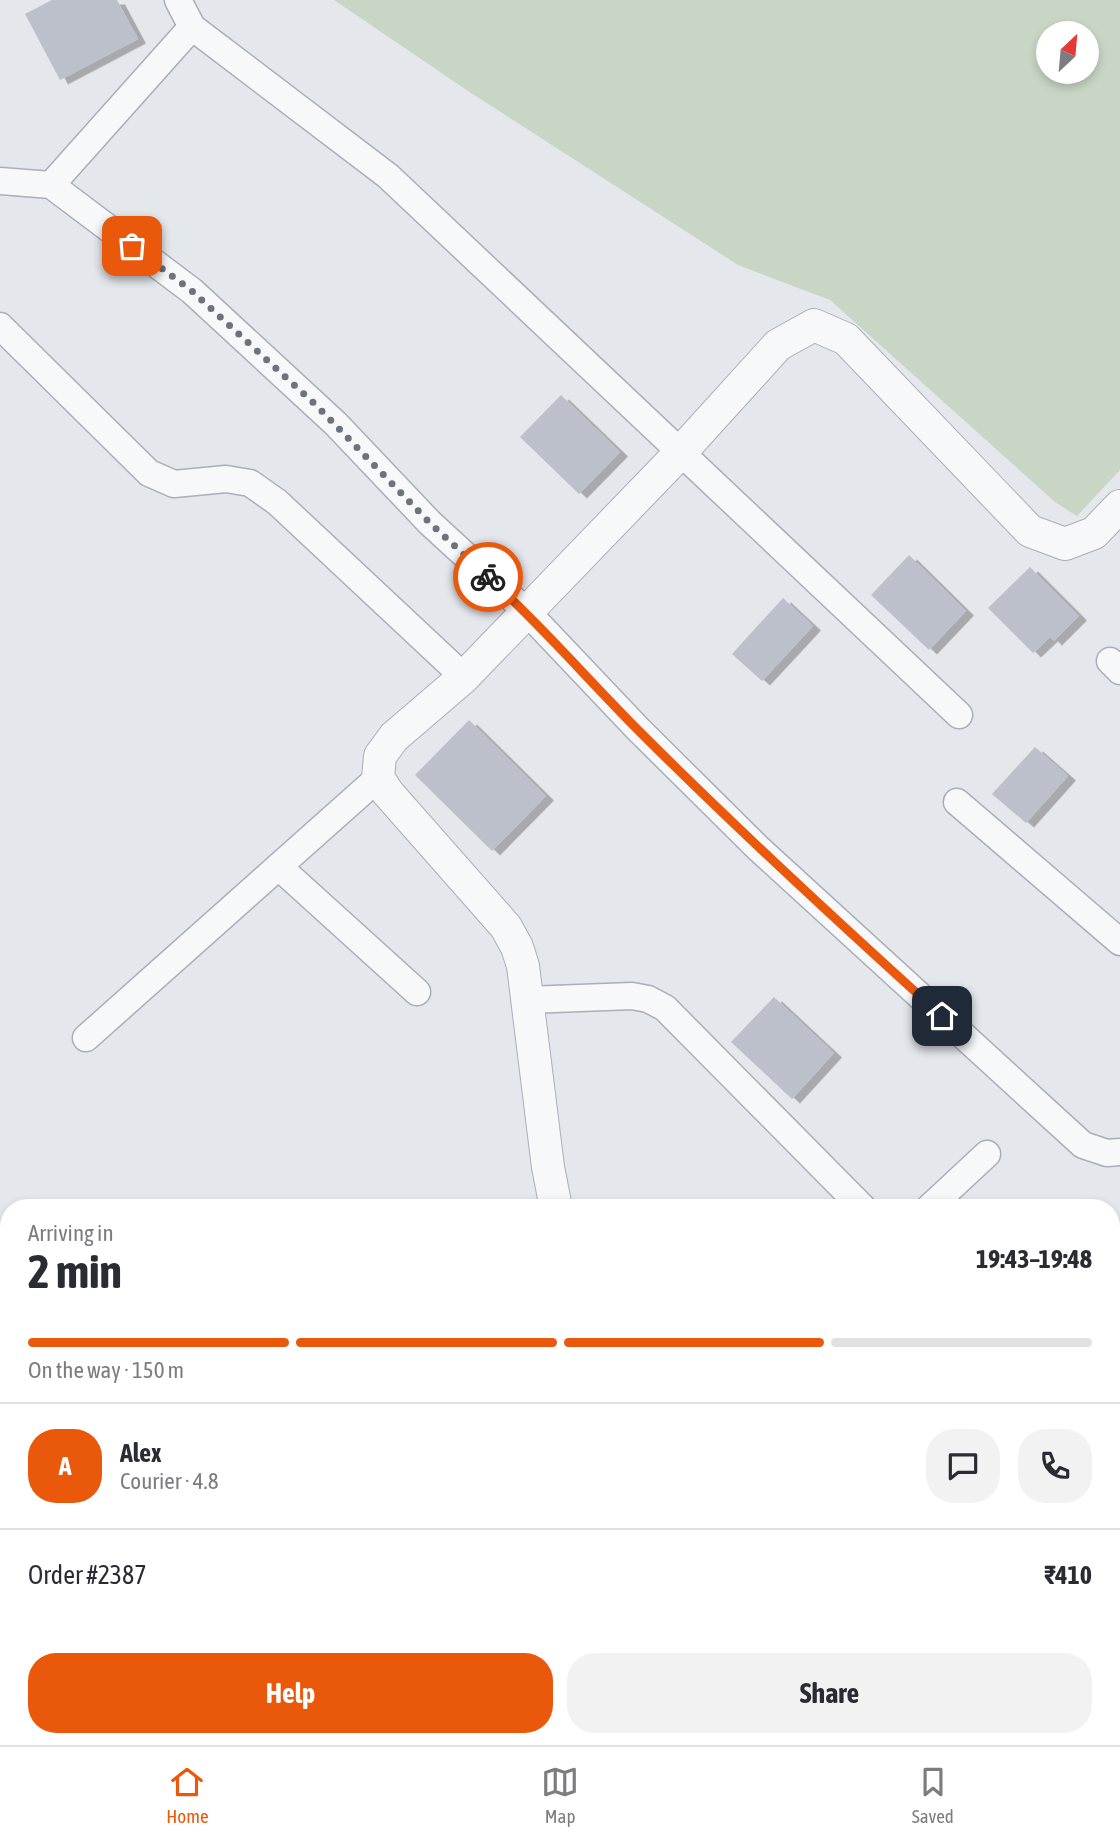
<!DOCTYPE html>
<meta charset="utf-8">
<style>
body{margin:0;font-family:"Asap Condensed",sans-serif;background:#f2f2f3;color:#2b2b33;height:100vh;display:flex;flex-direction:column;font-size:26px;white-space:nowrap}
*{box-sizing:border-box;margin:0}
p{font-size:23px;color:#7c7c81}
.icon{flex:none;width:38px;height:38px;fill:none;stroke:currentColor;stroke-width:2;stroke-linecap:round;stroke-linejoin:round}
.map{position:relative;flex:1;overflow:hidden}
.sheet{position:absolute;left:0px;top:1199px;width:1120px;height:548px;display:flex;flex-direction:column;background:#fff;border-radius:28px 28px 0 0;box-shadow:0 4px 10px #0003}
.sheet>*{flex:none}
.needle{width:46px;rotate:26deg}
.fabs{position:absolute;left:1036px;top:21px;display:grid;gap:14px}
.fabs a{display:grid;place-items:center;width:63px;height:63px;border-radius:50%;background:#fff;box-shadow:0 4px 10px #0003;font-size:35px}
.pin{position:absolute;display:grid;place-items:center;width:60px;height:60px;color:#fff;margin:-30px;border-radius:14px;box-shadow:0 4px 10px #0006}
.courier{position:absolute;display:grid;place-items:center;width:70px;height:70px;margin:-35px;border:5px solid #ea580c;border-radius:50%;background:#fff;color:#222;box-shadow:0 2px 9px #0007}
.summary em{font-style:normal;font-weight:700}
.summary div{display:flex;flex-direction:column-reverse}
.summary{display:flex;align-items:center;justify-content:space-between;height:119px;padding:0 28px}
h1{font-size:46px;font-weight:700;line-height:52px}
.bar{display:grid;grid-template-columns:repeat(4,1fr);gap:10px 7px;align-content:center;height:84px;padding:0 28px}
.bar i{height:9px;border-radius:5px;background:#e1e1e2}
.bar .selected{background:#ea580c}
.bar p{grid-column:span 4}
.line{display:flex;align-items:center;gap:18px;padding:0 28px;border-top:2px solid #e1e1e2}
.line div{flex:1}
.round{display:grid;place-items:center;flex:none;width:74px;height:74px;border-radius:28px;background:#f2f2f3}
.action{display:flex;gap:14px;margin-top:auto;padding:14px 28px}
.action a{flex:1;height:80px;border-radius:28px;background:#ea580c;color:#fff;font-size:28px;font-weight:700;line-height:80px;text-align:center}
.action a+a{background:#f2f2f3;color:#2b2b33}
.dock{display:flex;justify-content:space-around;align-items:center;height:98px;border-top:2px solid #e1e1e2;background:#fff;font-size:19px;color:#7c7c81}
.dock a{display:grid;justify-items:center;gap:4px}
.dock .selected{color:#ea580c}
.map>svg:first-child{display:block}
.green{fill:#c9d6c5;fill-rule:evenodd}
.building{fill:#bbc0ca;filter:url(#shadow)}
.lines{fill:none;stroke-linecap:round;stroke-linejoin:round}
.minor-casing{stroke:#a9aeb7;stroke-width:29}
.tertiary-casing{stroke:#a9aeb7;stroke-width:34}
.minor{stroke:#f7f8fa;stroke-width:26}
.tertiary{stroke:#f7f8fa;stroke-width:32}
.done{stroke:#6c737f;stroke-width:7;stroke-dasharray:0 12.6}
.route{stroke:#ea580c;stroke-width:9}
</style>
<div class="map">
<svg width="1120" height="1745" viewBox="0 0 1120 1745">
<defs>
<filter id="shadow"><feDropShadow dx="8" dy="4.5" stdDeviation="0" flood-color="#0004"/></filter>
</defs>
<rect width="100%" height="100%" fill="#e4e7ec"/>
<path class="green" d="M334,0H1120V470L1077,516L1055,502L830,300L738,265L468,91ZM1048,33H1087V72H1048Z"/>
<g class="building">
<path d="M52,0H117L138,39L60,80L25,14Z"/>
<path d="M561,395L620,452L579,494L520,437Z"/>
<path d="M909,555L966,611L929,650L871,595Z"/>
<path d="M1030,567L1079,616L1054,641L1050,637L1033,653L988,608Z"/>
<path d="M783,598L813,626L762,681L732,654Z"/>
<path d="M469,720L546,796L492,851L415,775Z"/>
<path d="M1035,747L1068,776L1026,823L992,794Z"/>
<path d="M774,997L834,1053L792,1099L731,1042Z"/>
<path d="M221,1738H262L255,1745H229Z"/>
</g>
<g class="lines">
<g class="minor-casing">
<g id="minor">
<path d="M178,0L192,27L388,176L959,715"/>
<path d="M0,181L51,185L192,291L336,424L430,523L527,612L638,729L758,848L1083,1145L1107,1153L1120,1152"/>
<path d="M51,185L192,27"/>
<path d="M0,326L149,473L174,484L226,479L250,483L277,502L464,677"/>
<path d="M1110,661L1120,671"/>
<path d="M957,802L1120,942"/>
<path d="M279,867L417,992"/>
<path d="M527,1000L632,996L648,999L665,1008L863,1208"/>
<path d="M86,1038L378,778"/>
<path d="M929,1208L987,1154"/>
<path d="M1111,1324L1120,1317"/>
<path d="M1111,1630L1120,1621"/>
<path d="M399,1738L409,1745"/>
<path d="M106,1745L113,1738"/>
<path d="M548,1745L558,1738"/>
</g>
</g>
<g class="tertiary-casing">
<g id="tertiary">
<path d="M556,1208L548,1167L523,966L517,947L506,927L388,793L378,778L380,756L394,737L464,677L680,453L778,345L814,325L846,339L1030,531L1065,544L1094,533L1120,506"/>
<path d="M1107,1738L1114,1745"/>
</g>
</g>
<use href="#minor" class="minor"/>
<use href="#tertiary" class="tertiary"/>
</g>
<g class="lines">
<path class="done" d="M132,246L192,291L318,407L430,523L488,577"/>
<path class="route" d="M488,577C542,626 589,681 640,732C738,830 839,923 942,1016"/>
</g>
</svg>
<div class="fabs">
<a><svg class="needle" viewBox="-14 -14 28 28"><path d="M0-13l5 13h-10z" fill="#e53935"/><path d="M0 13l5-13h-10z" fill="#7c7c81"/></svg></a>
</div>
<div class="pin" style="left:132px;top:246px;background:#ea580c"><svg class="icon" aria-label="bag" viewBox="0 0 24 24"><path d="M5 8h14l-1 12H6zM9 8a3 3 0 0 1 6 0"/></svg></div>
<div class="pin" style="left:942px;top:1016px;background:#1f2937"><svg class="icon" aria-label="home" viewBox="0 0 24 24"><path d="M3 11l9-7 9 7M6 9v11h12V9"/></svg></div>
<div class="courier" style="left:488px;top:577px"><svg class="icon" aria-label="bike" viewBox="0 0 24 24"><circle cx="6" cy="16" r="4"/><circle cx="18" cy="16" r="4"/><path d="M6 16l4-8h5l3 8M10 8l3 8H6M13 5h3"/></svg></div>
<section class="sheet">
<div class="summary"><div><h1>2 min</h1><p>Arriving in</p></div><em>19:43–19:48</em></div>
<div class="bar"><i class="selected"></i><i class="selected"></i><i class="selected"></i><i></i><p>On the way · 150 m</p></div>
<div class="line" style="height:126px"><b class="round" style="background:#ea580c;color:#fff">A</b><div><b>Alex</b><p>Courier · 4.8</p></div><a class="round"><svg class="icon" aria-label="chat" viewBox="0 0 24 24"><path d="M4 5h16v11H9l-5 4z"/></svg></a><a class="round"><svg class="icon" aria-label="phone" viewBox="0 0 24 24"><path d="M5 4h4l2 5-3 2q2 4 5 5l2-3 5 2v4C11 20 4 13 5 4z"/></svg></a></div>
<div class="line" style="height:91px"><div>Order #2387</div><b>₹410</b></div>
<div class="action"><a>Help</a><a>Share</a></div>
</section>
</div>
<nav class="dock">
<a class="selected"><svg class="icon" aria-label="home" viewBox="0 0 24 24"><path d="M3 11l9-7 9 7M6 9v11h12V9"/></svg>Home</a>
<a><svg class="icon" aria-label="map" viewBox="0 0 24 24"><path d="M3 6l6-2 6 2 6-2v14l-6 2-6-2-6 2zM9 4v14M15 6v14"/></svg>Map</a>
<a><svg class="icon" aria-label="saved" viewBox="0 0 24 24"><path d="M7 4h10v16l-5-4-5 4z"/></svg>Saved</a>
</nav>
